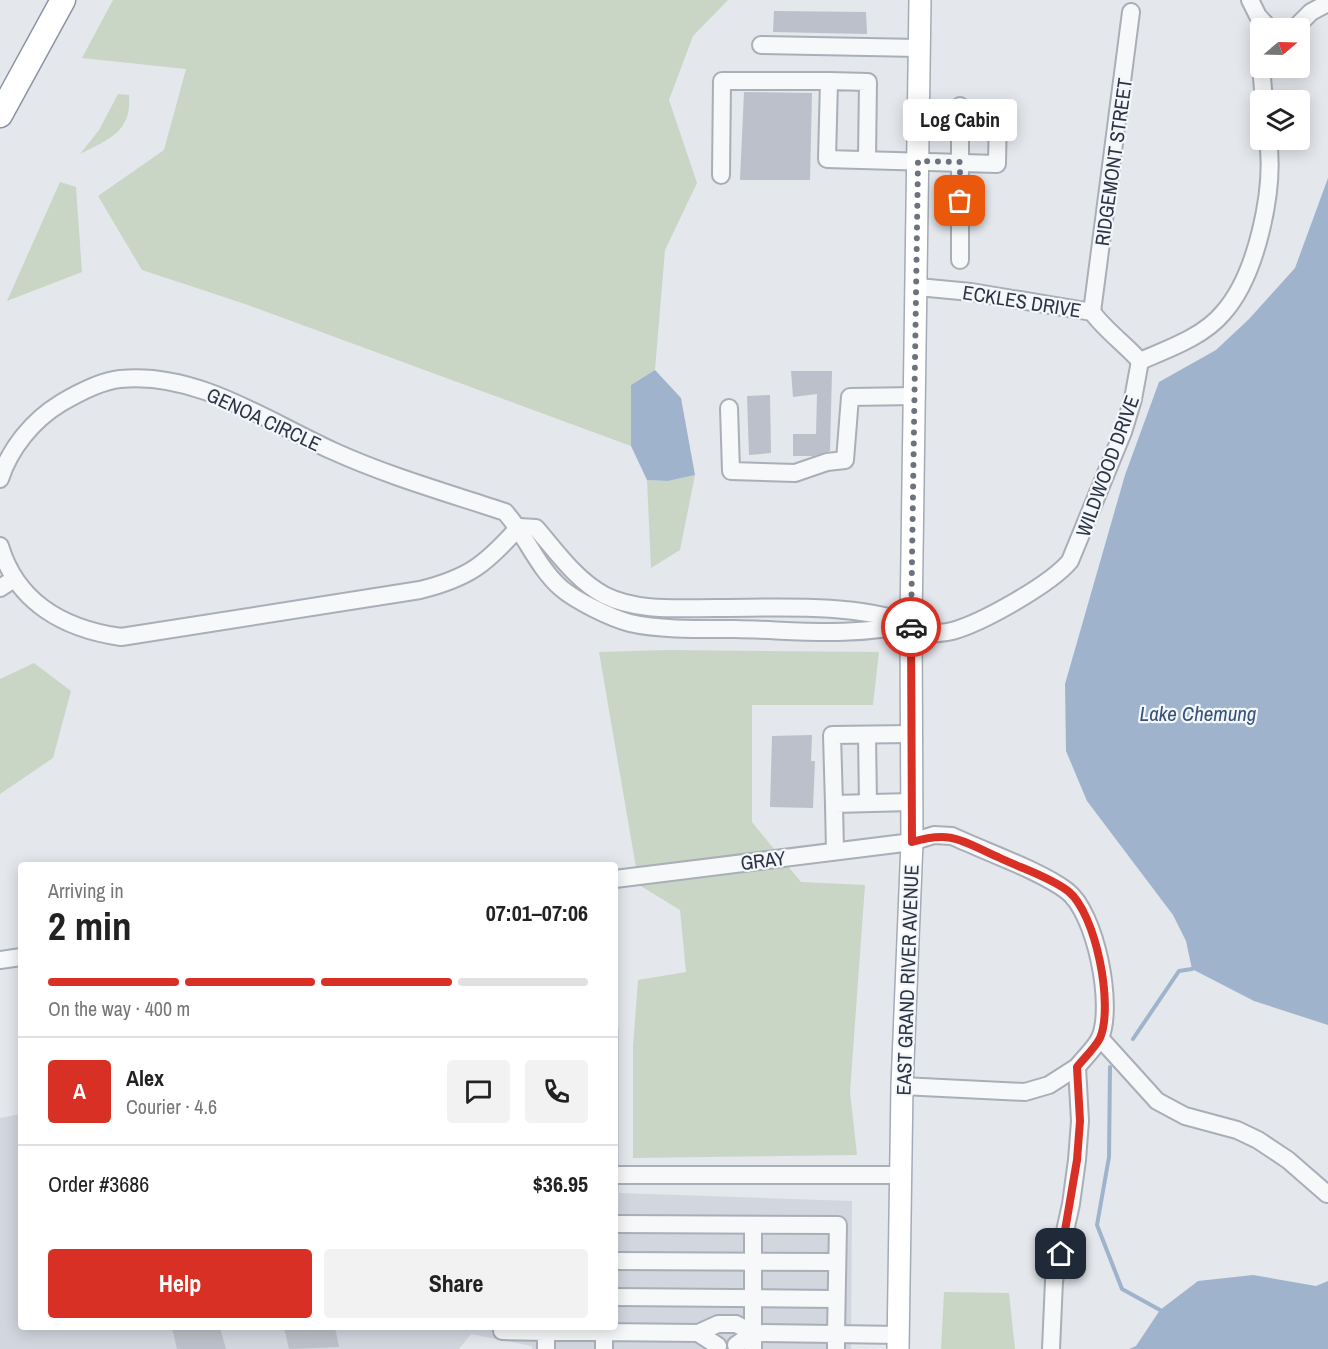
<!DOCTYPE html>
<meta charset="utf-8">
<style>
body{margin:0;font-family:"Archivo Narrow",sans-serif;background:#f2f2f2;color:#222;height:100vh;display:flex;flex-direction:column;font-size:22px;white-space:nowrap}
*{box-sizing:border-box;margin:0}
p{font-size:20px;color:#767676}
.icon{flex:none;width:33px;height:33px;fill:none;stroke:currentColor;stroke-width:2;stroke-linecap:round;stroke-linejoin:round}
.map{position:relative;flex:1;overflow:hidden}
.side{position:absolute;left:18px;top:862px;width:600px;height:468px;display:flex;flex-direction:column;background:#fff;border-radius:6px;box-shadow:0 3px 15px #0003}
.side>*{flex:none}
.needle{width:39px;rotate:71deg}
.fabs{position:absolute;left:1250px;top:18px;display:grid;gap:12px}
.fabs a{display:grid;place-items:center;width:60px;height:60px;border-radius:6px;background:#fff;box-shadow:0 3px 15px #0003;font-size:30px}
.pin{position:absolute;display:grid;place-items:center;width:51px;height:51px;color:#fff;margin:-26px;border-radius:12px;box-shadow:0 3px 9px #0006}
.courier{position:absolute;display:grid;place-items:center;width:60px;height:60px;margin:-30px;border:4px solid #d93025;border-radius:50%;background:#fff;color:#222;box-shadow:0 2px 8px #0007}
.bubble{position:absolute;height:42px;border-radius:6px;background:#fff;box-shadow:0 3px 15px #0003;font-size:20px;font-weight:700;line-height:42px;text-align:center}
.head em{font-style:normal;font-weight:700}
.head div{display:flex;flex-direction:column-reverse}
.head{display:flex;align-items:center;justify-content:space-between;height:102px;padding:0 30px}
h1{font-size:39px;font-weight:700;line-height:45px}
.bar{display:grid;grid-template-columns:repeat(4,1fr);gap:9px 6px;align-content:center;height:72px;padding:0 30px}
.bar i{height:8px;border-radius:4px;background:#e0e0e0}
.bar .active{background:#d93025}
.bar p{grid-column:span 4}
.line{display:flex;align-items:center;gap:15px;padding:0 30px;border-top:2px solid #e0e0e0}
.line div{flex:1}
.round{display:grid;place-items:center;flex:none;width:63px;height:63px;border-radius:6px;background:#f2f2f2}
.button{display:flex;gap:12px;margin-top:auto;padding:12px 30px}
.button a{flex:1;height:69px;border-radius:6px;background:#d93025;color:#fff;font-size:24px;font-weight:700;line-height:69px;text-align:center}
.button a+a{background:#f2f2f2;color:#222}
.map>svg:first-child{display:block}
.built{fill:#d2d6de}
.green{fill:#c9d6c5}
.water{fill:#9fb4cc}
.lines{fill:none;stroke-linecap:round;stroke-linejoin:round}
.stream{stroke:#9fb4cc;stroke-width:4}
.building{fill:#bbc0ca}
.minor-casing{stroke:#a9aeb7;stroke-width:20}
.major-casing{stroke:#a3abb8;stroke-width:24}
.highway-casing{stroke:#8b94a3;stroke-width:27}
.minor{stroke:#f7f8fa;stroke-width:16}
.major{stroke:#fff;stroke-width:21}
.highway{stroke:#fff;stroke-width:24}
.done{stroke:#6c737f;stroke-width:6;stroke-dasharray:0 10.8}
.route{stroke:#d93025;stroke-width:8}
.labels{text-anchor:middle;dominant-baseline:central;stroke-width:4.5;stroke-linejoin:round;paint-order:stroke}
.street-label{font-size:20px;fill:#2b3445;stroke:#f4f6f9}
.water-label{font-size:21px;font-style:italic;fill:#34527a;stroke:#f4f6f9}
</style>
<div class="map">
<svg width="1328" height="1349" viewBox="0 0 1328 1349">
<rect width="100%" height="100%" fill="#e4e7ec"/>
<path class="built" d="M619,1027V1193L852,1201L851,1349H532V1346L471,1334L459,1349H0V1118L21,1114V1328H615V1028Z"/>
<g class="green">
<path d="M113,0H728L693,36L669,100L697,183L665,250L655,370L631,385V446L245,304L142,270L98,196L164,150L186,69L82,58Z"/>
<path d="M118,94L129,95C132,132 109,139 80,154L99,130Z"/>
<path d="M60,182L76,187L82,272L7,301Z"/>
<path d="M695,475L680,550L651,568L647,480L668,481Z"/>
<path d="M667,650L879,652L873,705H752V822L801,882L865,885L850,1092L857,1155L633,1158V1046L638,980L686,972L680,910L639,885L599,652Z"/>
<path d="M34,663L71,691L53,758L0,794V679Z"/>
<path d="M944,1292L1009,1293L1015,1349H941Z"/>
</g>
<g class="water">
<path d="M1328,178V1025L1254,1001L1192,969L1186,941L1173,915L1087,801L1066,751L1065,684L1125,475L1159,382L1216,350L1249,319L1295,268Z"/>
<path d="M655,370L681,398L695,475L668,481L647,480L631,446V385Z"/>
<path d="M1253,1275L1316,1286L1328,1281V1349H1129L1136,1346L1160,1310L1198,1281Z"/>
</g>
<g class="lines">
<g class="stream">
<path d="M1133,1039L1179,971L1192,969"/>
<path d="M1110,1067L1109,1157L1097,1225L1122,1289L1160,1310"/>
</g>
</g>
<g class="building">
<path d="M774,11L866,12L867,34L773,32Z"/>
<path d="M744,92L812,93L810,180H740Z"/>
<path d="M791,371H832L830,451L813,456H793V434H816L817,394L793,397Z"/>
<path d="M770,395L771,453L749,455L747,396Z"/>
<path d="M812,735L811,761H815L813,808L770,807L772,736Z"/>
<path d="M172,1328H220L226,1349H177Z"/>
<path d="M284,1328H335L339,1347L289,1349Z"/>
</g>
<g class="lines">
<g class="minor-casing">
<g id="minor">
<path d="M1250,0L1258,16L1269,28"/>
<path d="M1295,28L1311,12L1328,3"/>
<path d="M761,45L919,48"/>
<path d="M1264,100L1262,78L1265,68"/>
<path d="M867,159L868,82L829,81L827,159L997,164L998,110"/>
<path d="M721,175L722,81H829"/>
<path d="M960,260V106"/>
<path d="M918,287L971,292L1092,312C1105,330 1125,344 1140,361"/>
<path d="M1092,312L1131,12"/>
<path d="M729,408L731,471L795,473L827,462L845,460L850,397L916,396"/>
<path d="M0,479C10,448 33,420 61,403C78,393 100,381 120,379C196,371 267,421 333,451C388,476 448,493 505,512C526,535 537,567 561,588C576,601 611,618 630,623C659,630 704,629 735,629C793,630 854,638 911,623"/>
<path d="M0,546C17,603 65,629 121,637L420,590C469,578 486,564 519,527L536,528C556,551 576,580 604,595C637,612 680,608 716,608C780,608 849,603 910,623"/>
<path d="M0,588L14,579"/>
<path d="M911,635C925,634 939,634 952,631C982,623 1051,584 1070,561L1123,432L1133,399L1140,361C1168,349 1203,337 1223,313C1257,275 1275,189 1268,140"/>
<path d="M867,735L868,803"/>
<path d="M834,804L832,735L911,734"/>
<path d="M835,851L834,804L911,802"/>
<path d="M615,879L912,842L934,835L952,836C984,851 1041,871 1067,891C1096,913 1114,1006 1100,1038C1095,1048 1084,1058 1077,1067L1080,1121L1077,1160L1071,1204L1054,1281L1051,1349"/>
<path d="M0,960L21,957"/>
<path d="M1100,1038L1157,1101L1185,1116L1237,1130L1258,1140L1288,1160L1327,1194"/>
<path d="M902,1086L1025,1092L1049,1085L1077,1067"/>
<path d="M615,1175H901"/>
<path d="M615,1224L838,1225L836,1334L899,1335"/>
<path d="M615,1261L836,1262"/>
<path d="M615,1297L836,1299"/>
<path d="M502,1328V1331L546,1332V1349"/>
<path d="M546,1332H604V1328"/>
<path d="M698,1333L718,1324H736L753,1333L836,1334V1349"/>
<path d="M753,1333V1225"/>
<path d="M736,1345L753,1333V1349"/>
<path d="M604,1349V1332L698,1333L718,1346"/>
</g>
</g>
<g class="major-casing">
<path id="major" d="M898,1349L902,1086L912,842L911,623L920,0"/>
</g>
<g class="highway-casing">
<path id="highway" d="M0,115L63,0"/>
</g>
<use href="#minor" class="minor"/>
<use href="#major" class="major"/>
<use href="#highway" class="highway"/>
</g>
<g class="lines">
<path class="done" d="M911,627L918,161L960,162V201"/>
<path class="route" d="M911,627L912,842C952,830 962,841 998,857C1020,868 1048,876 1068,891C1096,913 1114,1006 1100,1038C1095,1048 1084,1058 1077,1067L1080,1121L1077,1160L1061,1254"/>
</g>
<g class="labels">
<g class="street-label">
<text transform="translate(1113 162) rotate(-82)">RIDGEMONT STREET</text>
<text transform="translate(1022 301) rotate(9)">ECKLES DRIVE</text>
<text transform="translate(264 419) rotate(25)">GENOA CIRCLE</text>
<text transform="translate(1107 466) rotate(-70)">WILDWOOD DRIVE</text>
<text transform="translate(763 860) rotate(-7)">GRAY</text>
<text transform="translate(907 980) rotate(-88)">EAST GRAND RIVER AVENUE</text>
</g>
<g class="water-label">
<text x="1198" y="713">Lake Chemung</text>
</g>
</g>
</svg>
<div class="fabs">
<a><svg class="needle" viewBox="-14 -14 28 28"><path d="M0-13l5 13h-10z" fill="#e53935"/><path d="M0 13l5-13h-10z" fill="#767676"/></svg></a>
<a><svg class="icon" aria-label="layers" viewBox="0 0 24 24"><path d="M12 4l9 5-9 5-9-5zM3 14l9 5 9-5"/></svg></a>
</div>
<div class="pin" style="left:960px;top:201px;background:#ea580c"><svg class="icon" aria-label="bag" viewBox="0 0 24 24"><path d="M5 8h14l-1 12H6zM9 8a3 3 0 0 1 6 0"/></svg></div>
<div class="pin" style="left:1061px;top:1254px;background:#1f2937"><svg class="icon" aria-label="home" viewBox="0 0 24 24"><path d="M3 11l9-7 9 7M6 9v11h12V9"/></svg></div>
<div class="courier" style="left:911px;top:627px"><svg class="icon" aria-label="car" viewBox="0 0 24 24"><path d="M5 17H2v-5l4-1 3-4h7l3 4 3 1v5h-3M9 17h6M6 11h13"/><circle cx="7" cy="17" r="2"/><circle cx="17" cy="17" r="2"/></svg></div>
<div class="bubble" style="left:903px;top:99px;width:114px">Log Cabin</div>
<section class="side">
<div class="head"><div><h1>2 min</h1><p>Arriving in</p></div><em>07:01–07:06</em></div>
<div class="bar"><i class="active"></i><i class="active"></i><i class="active"></i><i></i><p>On the way · 400 m</p></div>
<div class="line" style="height:108px"><b class="round" style="background:#d93025;color:#fff">A</b><div><b>Alex</b><p>Courier · 4.6</p></div><a class="round"><svg class="icon" aria-label="chat" viewBox="0 0 24 24"><path d="M4 5h16v11H9l-5 4z"/></svg></a><a class="round"><svg class="icon" aria-label="phone" viewBox="0 0 24 24"><path d="M5 4h4l2 5-3 2q2 4 5 5l2-3 5 2v4C11 20 4 13 5 4z"/></svg></a></div>
<div class="line" style="height:78px"><div>Order #3686</div><b>$36.95</b></div>
<div class="button"><a>Help</a><a>Share</a></div>
</section>
</div>
